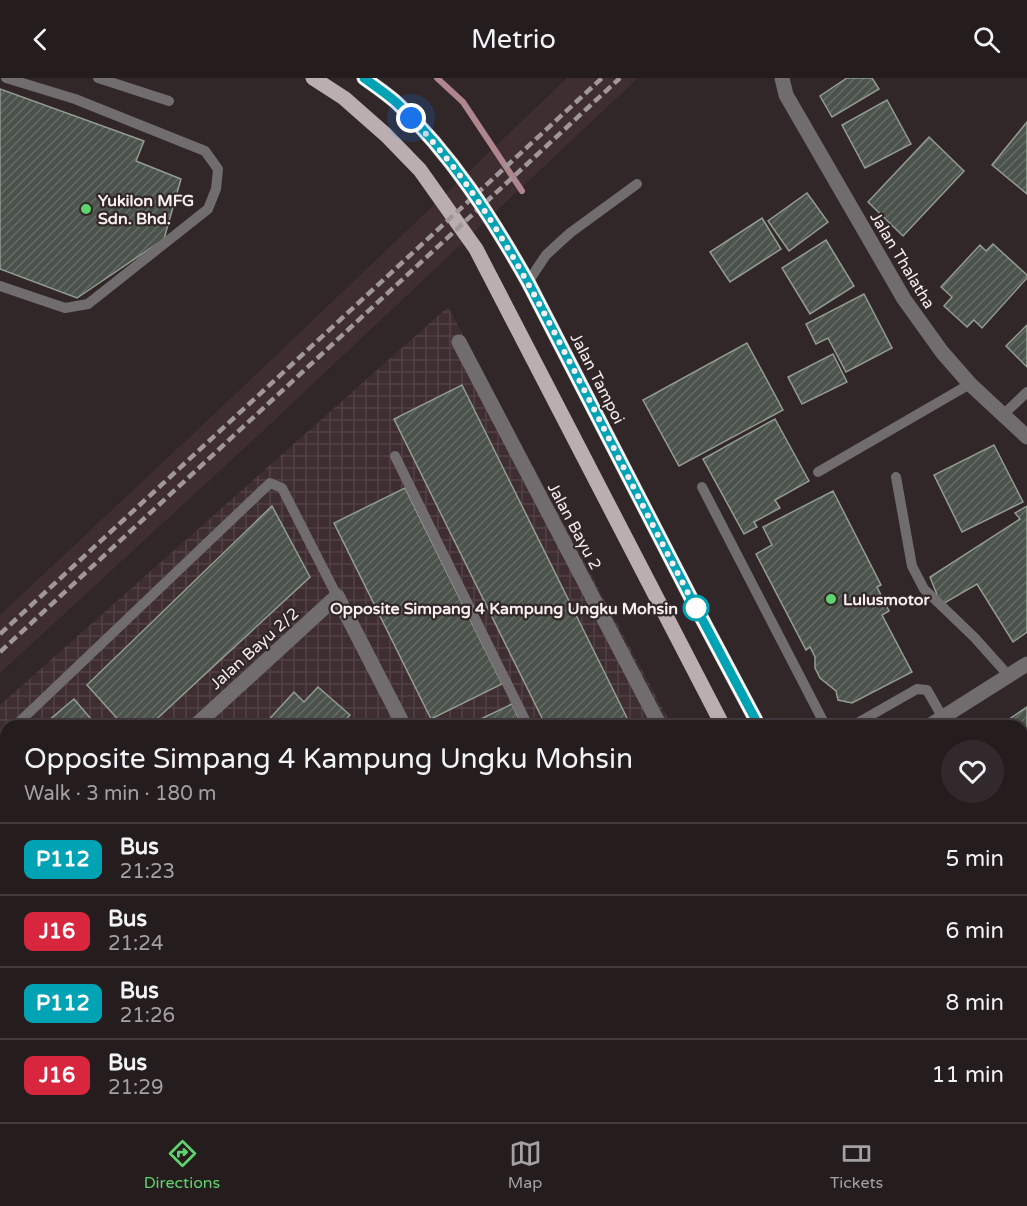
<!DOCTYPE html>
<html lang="en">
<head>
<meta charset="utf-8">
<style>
  body { margin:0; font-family:"Varela Round",sans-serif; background:#31292b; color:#f1f3f6; height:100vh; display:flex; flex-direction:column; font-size:22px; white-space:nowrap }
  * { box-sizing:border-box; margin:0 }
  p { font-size:20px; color:#a3a1a4 }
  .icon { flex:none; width:33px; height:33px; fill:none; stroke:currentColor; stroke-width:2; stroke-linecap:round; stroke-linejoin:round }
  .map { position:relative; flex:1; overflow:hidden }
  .details { position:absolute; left:0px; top:642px; width:1028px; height:402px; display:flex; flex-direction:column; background:#251c1e; border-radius:18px 18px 0 0; box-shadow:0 3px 9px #0003,0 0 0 2px #423a3c }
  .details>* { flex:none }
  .badge { padding:0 12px; border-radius:9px; font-size:21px; line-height:39px }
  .you { position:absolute; width:30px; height:30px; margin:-15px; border:4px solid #fff; border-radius:50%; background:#1a73e8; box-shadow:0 0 0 9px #1a73e833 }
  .map>.badge { position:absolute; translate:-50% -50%; box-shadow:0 0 0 3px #fff }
  .round { display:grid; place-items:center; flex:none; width:63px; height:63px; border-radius:32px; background:#31292b }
  .headline { display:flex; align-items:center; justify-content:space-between; height:102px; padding:0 24px }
  h1 { font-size:28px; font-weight:600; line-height:45px }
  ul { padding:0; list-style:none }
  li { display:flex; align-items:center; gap:18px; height:72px; padding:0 24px; border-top:2px solid #423a3c }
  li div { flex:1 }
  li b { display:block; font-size:22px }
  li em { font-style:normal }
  li .badge { min-width:66px; font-weight:700; text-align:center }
  header { display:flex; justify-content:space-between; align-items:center; height:78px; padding:0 24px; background:#251c1e; font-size:27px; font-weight:600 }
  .menu { display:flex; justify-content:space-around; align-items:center; height:84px; border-top:2px solid #423a3c; background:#251c1e; font-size:16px; color:#a3a1a4 }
  .menu a { display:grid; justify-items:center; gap:3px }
  .menu .active { color:#5ed56c }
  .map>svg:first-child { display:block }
</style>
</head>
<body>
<header><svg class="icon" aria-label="back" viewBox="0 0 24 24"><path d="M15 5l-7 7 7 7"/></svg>Metrio<svg class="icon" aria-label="search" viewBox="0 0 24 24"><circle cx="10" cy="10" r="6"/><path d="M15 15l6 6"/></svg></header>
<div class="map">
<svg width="1027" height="1044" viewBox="0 0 1027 1044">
  <defs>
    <pattern id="industrial-grid" width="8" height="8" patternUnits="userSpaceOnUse" patternTransform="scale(1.5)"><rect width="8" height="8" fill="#3f2e31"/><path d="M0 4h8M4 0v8" fill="none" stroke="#524245"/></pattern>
    <pattern id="building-hatch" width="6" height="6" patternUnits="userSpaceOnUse" patternTransform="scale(1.5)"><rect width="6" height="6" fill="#4b534b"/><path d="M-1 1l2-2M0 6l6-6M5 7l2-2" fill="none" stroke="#666c65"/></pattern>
  </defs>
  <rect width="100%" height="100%" fill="#312628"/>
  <g fill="#3f2e31">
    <polygon points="567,0 638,0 251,364 0,595 0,537 228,323"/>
    <polygon points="582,1038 922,1038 924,1044 578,1044"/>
  </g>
  <polygon fill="url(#industrial-grid)" points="448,229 672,648 6,648 6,1038 553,1038 549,1044 0,1044 0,627"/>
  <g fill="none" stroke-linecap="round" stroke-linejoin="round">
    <polyline stroke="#b0868e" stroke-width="6" points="437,0 463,24 522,113"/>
  </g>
  <g fill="url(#building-hatch)" stroke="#939c93" stroke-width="1.5">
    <polygon points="847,0 872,0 879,11 832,39 820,18"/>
    <polygon points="0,11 144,63 136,83 181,101 164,161 77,220 0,191"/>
    <polygon points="887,22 911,66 865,90 842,47"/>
    <polygon points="1027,44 1027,116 992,87"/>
    <polygon points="929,59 964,93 903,158 868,124"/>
    <polygon points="807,115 828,144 789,173 768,143"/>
    <polygon points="762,140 781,171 730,204 710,174"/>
    <polygon points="826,162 854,208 810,236 782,190"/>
    <polygon points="993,166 1027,197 1027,200 982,250 974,242 967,249 944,228 952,219 941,209 980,167 986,173"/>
    <polygon points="864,216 892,270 846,294 828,260 816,266 806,246"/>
    <polygon points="1027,247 1027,289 1006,268"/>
    <polygon points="747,265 783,332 679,388 643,322"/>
    <polygon points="833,276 847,304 802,326 788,299"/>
    <polygon points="462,307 631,648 546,648 394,341"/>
    <polygon points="775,341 809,403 775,422 780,430 754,444 757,449 744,456 703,381"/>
    <polygon points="994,367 1023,424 962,454 934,397"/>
    <polygon points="405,410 502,606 431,641 334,445"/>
    <polygon points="833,413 881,507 877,509 889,533 882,537 912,594 852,625 838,622 836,613 820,600 815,590 815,579 810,569 806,572 756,476 772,467 763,449"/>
    <polygon points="272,428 310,499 149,648 124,648 87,607"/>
    <polygon points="1027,428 1027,554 1013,564 977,506 941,527 930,499 1020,441 1015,435"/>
    <polygon points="318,609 350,637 340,648 263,648 294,614 304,624"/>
    <polygon points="74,621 97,648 42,648"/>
    <polygon points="512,626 522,648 466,648"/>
    <polygon points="1027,629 1027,731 1022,734 1022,648 999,648"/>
    <polygon points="6,679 6,776 0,781 0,684"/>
    <polygon points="1026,773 1027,815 1022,818 1022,775"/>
    <polygon points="6,840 6,901 0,896 0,845"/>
    <polygon points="0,922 6,927 6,1038 127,1038 134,1044 2,1044 0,1043"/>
    <polygon points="157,1038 188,1038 183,1044 163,1044"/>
    <polygon points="215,1038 292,1038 299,1044 209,1044"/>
    <polygon points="371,1038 477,1038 472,1044 378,1044"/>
    <polygon points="691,1038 832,1038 830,1044 689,1044"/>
    <polygon points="832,1038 850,1038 847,1044 830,1044"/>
  </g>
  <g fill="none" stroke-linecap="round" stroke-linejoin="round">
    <g stroke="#716c6d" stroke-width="10">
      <polyline points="98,0 169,23"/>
      <polyline points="528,204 546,177 570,155 637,106"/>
      <polyline points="0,208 65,230 88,226 208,131 216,111 218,91 205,73 75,21 6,0"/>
      <polyline points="1003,337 1027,314"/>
      <polyline points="395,378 528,648"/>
      <polyline points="818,394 970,306"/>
      <polyline points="896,399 912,488 924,511 975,560 1008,597"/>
      <polyline points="702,409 823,643 831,648"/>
      <polyline points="15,648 270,405 282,410 337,518"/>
      <polyline points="852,648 917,611 927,612 943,640"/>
      <polyline points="0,661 6,656"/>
      <polyline points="148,1038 154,1044"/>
      <polyline points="888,1038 890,1044"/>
      <polyline points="932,1038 934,1044"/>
      <polyline points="648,1044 648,1038"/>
    </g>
    <g stroke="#716c6d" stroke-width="15">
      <polyline points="782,0 786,17 904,221 942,274 970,306 1027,359"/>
      <polyline points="459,264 660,648"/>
      <polyline points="195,648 337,518 404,648"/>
      <polyline points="0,825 6,820"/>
      <polyline points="328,1038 335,1044"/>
    </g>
    <g stroke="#716c6d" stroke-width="15">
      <polyline points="929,648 1027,586"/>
      <polyline points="519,1044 522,1038"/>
    </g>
    <g stroke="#baaeb0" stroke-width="15">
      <polyline points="313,0 344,20 386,57 420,92 476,171 723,648"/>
      <path d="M 364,0 C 375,8 387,16 397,25 C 451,76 492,140 528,204 L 692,522 L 759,648"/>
      <polyline points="1022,1032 1027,1039"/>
      <polyline points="974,1038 979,1044"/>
    </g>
    <g stroke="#a09798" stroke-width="4.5" stroke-dasharray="9 4.5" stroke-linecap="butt">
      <polyline points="0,556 602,0"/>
      <polyline points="0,574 620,0"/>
    </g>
  </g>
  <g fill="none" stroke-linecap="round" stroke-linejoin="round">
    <g stroke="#fff" stroke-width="14">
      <path id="line" d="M 364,0 C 375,8 387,16 397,25 C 451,76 492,140 528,204 L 692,522 L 759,648"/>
    </g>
    <use href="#line" stroke="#00a3b4" stroke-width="9"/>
    <path stroke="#f6eeef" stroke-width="6" stroke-dasharray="0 10.8" d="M 411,40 C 477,108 519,187 563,271 C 608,357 650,444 696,530"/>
  </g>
  <g fill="#5ed56c" stroke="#312628" stroke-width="2">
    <circle cx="86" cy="131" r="6"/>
    <circle cx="831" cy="521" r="6"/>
  </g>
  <circle fill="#fff" stroke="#00a3b4" stroke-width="3" cx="696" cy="530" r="12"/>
  <g text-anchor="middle" stroke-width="4.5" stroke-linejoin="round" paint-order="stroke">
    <g font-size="16" font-weight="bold" fill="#f6eeef" stroke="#312628" text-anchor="start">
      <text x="98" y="128">Yukilon MFG<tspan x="98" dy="18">Sdn. Bhd.</tspan></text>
      <text x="843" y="527">Lulusmotor</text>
    </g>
    <g font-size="16" fill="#f6eeef" stroke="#312628">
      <text transform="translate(903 182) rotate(59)" y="6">Jalan Thalatha</text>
      <text transform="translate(598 300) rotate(63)" y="6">Jalan Tampoi</text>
      <text transform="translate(575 448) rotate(62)" y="6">Jalan Bayu 2</text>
      <text transform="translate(254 570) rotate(-42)" y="6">Jalan Bayu 2/2</text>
    </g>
    <g font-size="16" font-weight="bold" fill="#f6eeef" stroke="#312628" text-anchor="end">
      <text x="678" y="536">Opposite Simpang 4 Kampung Ungku Mohsin</text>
    </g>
  </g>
</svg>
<div class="you" style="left:411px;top:40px"></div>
<section class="details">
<div class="headline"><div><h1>Opposite Simpang 4 Kampung Ungku Mohsin</h1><p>Walk · 3 min · 180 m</p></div><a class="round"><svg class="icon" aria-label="heart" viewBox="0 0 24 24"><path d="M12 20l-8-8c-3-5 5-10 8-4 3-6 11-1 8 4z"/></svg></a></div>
<ul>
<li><span class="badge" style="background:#00a3b4;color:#fff">P112</span><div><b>Bus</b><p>21:23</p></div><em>5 min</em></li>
<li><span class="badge" style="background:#d7263d;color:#fff">J16</span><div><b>Bus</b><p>21:24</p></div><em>6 min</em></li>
<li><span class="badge" style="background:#00a3b4;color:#fff">P112</span><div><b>Bus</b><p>21:26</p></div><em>8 min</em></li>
<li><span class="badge" style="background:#d7263d;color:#fff">J16</span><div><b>Bus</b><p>21:29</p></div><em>11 min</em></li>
</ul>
</section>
</div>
<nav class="menu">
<a class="active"><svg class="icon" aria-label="directions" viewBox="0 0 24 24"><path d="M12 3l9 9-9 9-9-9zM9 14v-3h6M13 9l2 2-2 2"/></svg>Directions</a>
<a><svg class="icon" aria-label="map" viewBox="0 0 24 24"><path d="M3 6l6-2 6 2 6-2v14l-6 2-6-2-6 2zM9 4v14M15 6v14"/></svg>Map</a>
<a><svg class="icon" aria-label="tickets" viewBox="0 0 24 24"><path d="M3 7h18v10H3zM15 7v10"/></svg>Tickets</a>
</nav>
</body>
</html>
